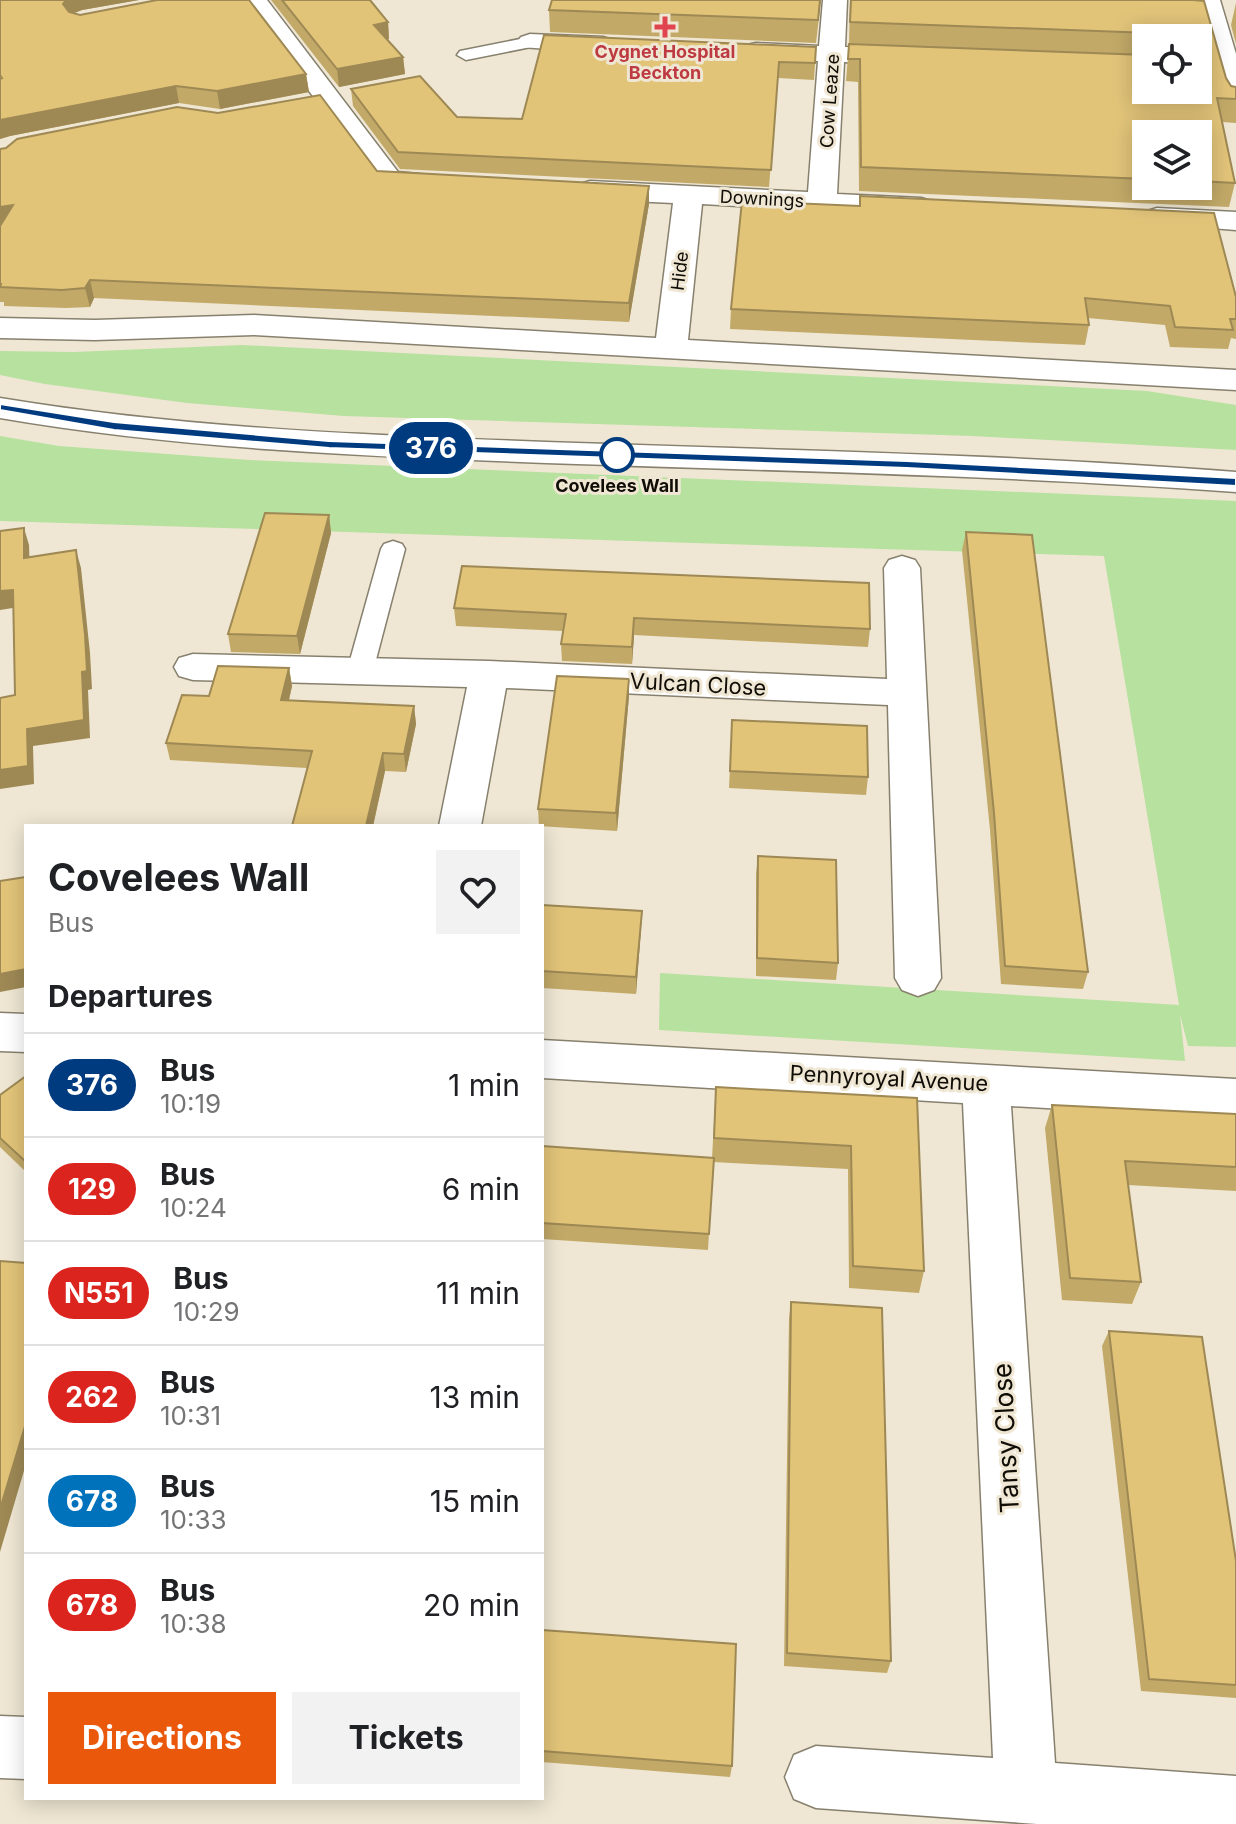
<!DOCTYPE html>
<html lang="en">
<head>
<meta charset="utf-8">
<style>
  body { margin:0; font-family:Inter,sans-serif; background:#f2f2f2; color:#202124; height:100vh; display:flex; flex-direction:column; font-size:30px; white-space:nowrap }
  * { box-sizing:border-box; margin:0 }
  p { font-size:26px; color:#757577 }
  .icon { flex:none; width:44px; height:44px; fill:none; stroke:currentColor; stroke-width:2; stroke-linecap:round; stroke-linejoin:round }
  .map { position:relative; flex:1; overflow:hidden }
  .drawer { position:absolute; left:24px; top:824px; width:520px; height:976px; display:flex; flex-direction:column; background:#fff; border-radius:0px; box-shadow:0 4px 20px #0003 }
  .drawer>* { flex:none }
  .badge { padding:0 16px; border-radius:26px; font-size:28px; line-height:52px }
  .tools { position:absolute; left:1132px; top:24px; display:grid; gap:16px }
  .tools a { display:grid; place-items:center; width:80px; height:80px; border-radius:0px; background:#fff; box-shadow:0 4px 20px #0003; font-size:40px }
  .map>.badge { position:absolute; translate:-50% -50%; box-shadow:0 0 0 4px #fff }
  h2 { padding:0 24px; font-size:30px; line-height:72px }
  .round { display:grid; place-items:center; flex:none; width:84px; height:84px; border-radius:0px; background:#f2f2f2 }
  .headline { display:flex; align-items:center; justify-content:space-between; height:136px; padding:0 24px }
  h1 { font-size:38px; font-weight:700; line-height:60px }
  .action { display:flex; gap:16px; margin-top:auto; padding:16px 24px }
  .action a { flex:1; height:92px; border-radius:0px; background:#ea580c; color:#fff; font-size:32px; font-weight:700; line-height:92px; text-align:center }
  .action a+a { background:#f2f2f2; color:#202124 }
  ul { padding:0; list-style:none }
  li { display:flex; align-items:center; gap:24px; height:104px; padding:0 24px; border-top:2px solid #e0e0e0 }
  li div { flex:1 }
  li b { display:block; font-size:30px }
  li em { font-style:normal }
  li .badge { min-width:88px; font-weight:700; text-align:center }
  .map>svg:first-child { display:block }
</style>
</head>
<body>
<div class="map">
<svg width="1236" height="1824" viewBox="0 0 1236 1824">
  <rect width="100%" height="100%" fill="#efe7d3"/>
  <g fill="#b6e19f">
    <polygon points="242,345 1147,391 1236,405 1236,450 973,436 344,416 187,403 45,384 0,375 0,351 74,352"/>
    <polygon points="0,436 59,446 249,460 1236,501 1236,1047 1188,1046 1180,1014 1185,1061 659,1030 660,973 1179,1005 1104,556 0,521"/>
  </g>
  <g fill="none" stroke-linecap="round" stroke-linejoin="round">
    <g stroke="#87806e" stroke-width="3">
      <g id="service">
        <polygon points="530,37 536,38 539,42 536,46 466,60 457,55 460,51"/>
        <polygon points="393,541 402,544 405,549 373,671 369,677 360,680 351,677 347,671 381,549 384,544"/>
      </g>
    </g>
    <g stroke="#87806e" stroke-width="3">
      <g id="minor">
        <polygon points="242,0 267,0 398,172 447,177 451,183 447,189 437,192 379,186"/>
        <polygon points="823,0 847,0 845,47 907,49 916,51 920,57 916,63 907,65 844,62 837,194 921,198 931,201 936,207 931,213 921,216 702,204 688,340 1236,370 1236,390 254,335 95,340 0,338 0,318 95,320 254,315 656,338 673,203 590,199 580,196 576,190 580,184 590,181 808,192 818,61 756,59 747,57 743,51 747,45 756,43 819,46"/>
        <polygon points="1196,0 1220,0 1236,54 1236,108 1226,106 1223,100"/>
        <polygon points="530,34 603,37 612,40 616,45 612,50 603,53 521,47 517,42 521,37"/>
        <polygon points="1157,208 1236,212 1236,230 1147,223 1142,217 1147,211"/>
        <polygon points="902,556 915,560 920,568 941,978 934,990 918,996 902,990 895,978 888,705 506,688 481,826 439,826 467,687 193,680 179,676 174,667 179,658 193,654 489,661 887,679 884,568 889,560"/>
        <polygon points="0,1013 26,1014 26,1052 0,1051"/>
        <polygon points="542,1040 1236,1079 1236,1119 1011,1106 1055,1763 1236,1776 1236,1824 1037,1824 816,1808 794,1799 785,1777 794,1755 816,1746 993,1758 963,1103 542,1078"/>
        <polygon points="0,1716 26,1717 26,1779 0,1778"/>
      </g>
    </g>
    <g stroke="#87806e" stroke-width="3">
      <path id="primary" d="M 0,398 C 181,428 363,435 546,442 C 776,450 1006,454 1236,472 L 1236,492 C 1006,475 776,471 546,463 C 363,456 181,449 0,418 Z"/>
    </g>
    <use href="#service" fill="#fff" fill-rule="evenodd"/>
    <use href="#minor" fill="#fff" fill-rule="evenodd"/>
    <use href="#primary" fill="#fff" fill-rule="evenodd"/>
  </g>
  <g fill="#c2a968" fill-rule="evenodd">
    <polygon points="0,0 139,0 82,10 74,13 306,74 309,92 220,109 179,103 10,136 0,139"/>
    <polygon points="271,0 370,0 388,22 389,39 387,39 403,57 405,74 339,87"/>
    <polygon points="821,0 816,43 550,32 549,10"/>
    <path d="M 850,0 L 1193,0 L 1226,78 L 1231,86 L 1236,87 L 1236,123 L 1222,122 L 1235,183 L 1229,207 L 859,191 L 858,82 L 846,81 L 849,44 ZM 1146,38 L 1198,38 L 1146,90 ZM 1146,134 L 1198,134 L 1198,186 L 1146,186 Z"/>
    <polygon points="1236,3 1236,44 1231,25"/>
    <polygon points="816,47 814,80 778,78 769,187 400,169 353,106 351,89 457,117 522,119"/>
    <polygon points="0,149 377,171 649,204 629,322 94,298 90,307 66,308 4,306 4,302 0,302"/>
    <polygon points="860,196 1236,297 1236,339 1231,338 1228,349 1170,347 1165,325 1088,318 1089,325 1085,345 730,329 731,309 859,206"/>
    <polygon points="329,515 331,533 300,654 231,652 228,634"/>
    <polygon points="966,532 1088,972 1083,989 1001,984 990,830 962,550"/>
    <polygon points="454,608 870,629 868,647 634,635 632,664 562,661 561,644 563,631 456,626"/>
    <polygon points="289,668 292,686 289,700 414,706 416,724 406,772 385,771 373,826 292,826 307,768 170,760 166,743 209,696"/>
    <polygon points="629,679 629,696 617,831 539,826 538,809"/>
    <polygon points="732,720 868,777 866,795 729,788"/>
    <polygon points="758,856 838,963 836,980 756,976 756,874"/>
    <polygon points="542,905 641,928 636,994 542,988"/>
    <polygon points="26,1076 26,1172 0,1147 0,1095"/>
    <polygon points="716,1087 917,1098 924,1271 919,1293 849,1288 848,1169 713,1162 708,1250 542,1239 542,1146 712,1158"/>
    <polygon points="1052,1105 1236,1114 1236,1191 1128,1185 1141,1282 1132,1304 1062,1300 1045,1128"/>
    <polygon points="791,1302 891,1661 887,1673 784,1666 789,1318"/>
    <polygon points="1109,1331 1236,1561 1236,1698 1141,1691 1102,1346"/>
    <polygon points="542,1630 732,1766 730,1777 542,1762"/>
  </g>
  <g fill="#9e8955">
    <polygon points="66,0 139,0 82,10 72,14 63,4"/>
    <polygon points="388,22 389,39 376,42 374,25"/>
    <polygon points="403,57 405,74 339,87 337,69"/>
    <polygon points="306,74 309,92 220,109 217,91"/>
    <polygon points="176,86 179,103 10,136 0,139 0,120 6,118"/>
    <polygon points="649,186 649,204 629,322 629,303"/>
    <polygon points="13,205 0,227 0,207"/>
    <polygon points="90,280 94,298 90,307 85,288"/>
    <polygon points="329,515 331,533 300,654 297,636"/>
    <polygon points="24,528 29,545 30,575 24,558"/>
    <polygon points="76,550 81,568 90,653 92,689 88,690 90,738 33,746 34,784 0,789 0,770 27,729"/>
    <polygon points="13,590 19,607 0,610 0,591"/>
    <polygon points="634,618 634,635 632,664 632,647"/>
    <polygon points="289,668 292,686 285,717 281,700"/>
    <polygon points="629,679 629,696 617,831 616,813"/>
    <polygon points="414,706 416,724 406,772 404,754"/>
    <polygon points="383,753 385,771 373,826 366,826"/>
    <polygon points="642,911 641,928 636,994 636,977"/>
    <polygon points="26,969 26,987 0,992 0,974"/>
    <polygon points="26,1423 26,1464 0,1552 0,1509"/>
  </g>
  <g fill="#e2c479" stroke="#9e8955" stroke-width="2">
    <polygon points="0,0 66,0 63,4 69,12 80,15 157,0 249,0 306,74 217,91 176,86 0,120 0,79 2,78 0,75"/>
    <polygon points="282,0 370,0 388,22 374,25 403,57 337,69"/>
    <polygon points="552,0 820,0 818,20 549,10"/>
    <polygon points="851,0 1193,0 1204,1 1226,78 1231,86 1236,87 1236,99 1217,98 1235,183 1198,181 1198,134 1146,134 1146,179 861,167 860,59 848,59 849,44 1146,55 1146,90 1198,90 1198,38 1154,38 1151,33 850,22"/>
    <polygon points="544,35 816,47 815,63 779,62 771,170 398,152 351,89 420,76 457,117 522,119"/>
    <polygon points="320,95 377,171 649,186 629,303 90,280 85,288 62,290 0,287 1,284 0,284 0,226 13,205 0,207 0,149 6,148 17,139 177,107 218,113"/>
    <polygon points="860,196 1214,213 1236,297 1236,319 1230,319 1233,330 1175,327 1170,306 1085,298 1089,325 731,309 742,201 860,206"/>
    <polygon points="265,513 329,515 297,636 228,634"/>
    <polygon points="24,528 24,558 76,550 85,635 87,671 82,672 84,720 27,729 28,766 0,770 0,698 15,695 13,590 0,591 0,531"/>
    <polygon points="966,532 1032,535 1088,972 1005,966 994,813"/>
    <polygon points="462,566 869,583 870,629 634,618 632,647 561,644 566,614 454,608"/>
    <polygon points="218,666 289,668 281,700 414,706 404,754 383,753 366,826 292,826 312,751 166,743 182,695 209,696"/>
    <polygon points="557,676 629,679 616,813 538,809"/>
    <polygon points="732,720 867,726 868,777 730,771"/>
    <polygon points="758,856 836,860 838,963 757,958"/>
    <polygon points="26,877 26,969 0,974 0,881"/>
    <polygon points="542,905 642,911 636,977 542,971"/>
    <polygon points="26,1076 26,1162 0,1138 0,1095"/>
    <polygon points="716,1087 917,1098 924,1271 853,1266 851,1146 714,1138"/>
    <polygon points="1052,1105 1236,1114 1236,1167 1125,1161 1141,1282 1070,1278"/>
    <polygon points="542,1146 714,1158 709,1234 542,1223"/>
    <polygon points="0,1261 26,1263 26,1423 0,1509"/>
    <polygon points="791,1302 882,1308 891,1661 787,1653"/>
    <polygon points="1109,1331 1202,1337 1236,1561 1236,1685 1149,1679"/>
    <polygon points="542,1630 736,1644 732,1766 542,1751"/>
  </g>
  <polygon fill="#003b80" stroke="#fff" stroke-width="2" points="0,404 114,422 329,441 907,461 1236,478 1236,486 907,468 329,448 114,430 0,410"/>
  <path fill="#e0444e" stroke="#efe7d3" stroke-width="3" d="M661 15h8v8h8v8h-8v8h-8v-8h-8v-8h8z"/>
  <circle fill="#fff" stroke="#003b80" stroke-width="4" cx="617" cy="455" r="16"/>
  <g text-anchor="middle" stroke-width="6" stroke-linejoin="round" paint-order="stroke">
    <g font-size="18" font-weight="bold" fill="#be3a42" stroke="#efe7d3">
      <text x="665" y="58">Cygnet Hospital<tspan x="665" dy="21">Beckton</tspan></text>
    </g>
    <g font-size="18" fill="#100d07" stroke="#efe7d3">
      <text transform="translate(830 101) rotate(-86)" y="6">Cow Leaze</text>
      <text transform="translate(762 199) rotate(3)" y="6">Downings</text>
      <text transform="translate(680 271) rotate(-83)" y="6">Hide</text>
    </g>
    <g font-size="18" font-weight="bold" fill="#100d07" stroke="#efe7d3">
      <text x="617" y="492">Covelees Wall</text>
    </g>
    <g font-size="22" fill="#100d07" stroke="#efe7d3">
      <text transform="translate(698 684) rotate(3)" y="8">Vulcan Close</text>
      <text transform="translate(889 1078) rotate(3)" y="8">Pennyroyal Avenue</text>
    </g>
    <g font-size="26" fill="#100d07" stroke="#efe7d3">
      <text transform="translate(1006 1438) rotate(-93)" y="9">Tansy Close</text>
    </g>
  </g>
</svg>
<div class="tools">
<a><svg class="icon" aria-label="locate" viewBox="0 0 24 24"><circle cx="12" cy="12" r="6"/><path d="M12 2v4M12 18v4M2 12h4M18 12h4"/></svg></a>
<a><svg class="icon" aria-label="layers" viewBox="0 0 24 24"><path d="M12 4l9 5-9 5-9-5zM3 14l9 5 9-5"/></svg></a>
</div>
<b class="badge" style="left:431px;top:448px;background:#003b80;color:#fff">376</b>
<section class="drawer">
<div class="headline"><div><h1>Covelees Wall</h1><p>Bus</p></div><a class="round"><svg class="icon" aria-label="heart" viewBox="0 0 24 24"><path d="M12 20l-8-8c-3-5 5-10 8-4 3-6 11-1 8 4z"/></svg></a></div>
<h2>Departures</h2>
<ul>
<li><span class="badge" style="background:#003b80;color:#fff">376</span><div><b>Bus</b><p>10:19</p></div><em>1 min</em></li>
<li><span class="badge" style="background:#dc241f;color:#fff">129</span><div><b>Bus</b><p>10:24</p></div><em>6 min</em></li>
<li><span class="badge" style="background:#dc241f;color:#fff">N551</span><div><b>Bus</b><p>10:29</p></div><em>11 min</em></li>
<li><span class="badge" style="background:#dc241f;color:#fff">262</span><div><b>Bus</b><p>10:31</p></div><em>13 min</em></li>
<li><span class="badge" style="background:#0072bc;color:#fff">678</span><div><b>Bus</b><p>10:33</p></div><em>15 min</em></li>
<li><span class="badge" style="background:#dc241f;color:#fff">678</span><div><b>Bus</b><p>10:38</p></div><em>20 min</em></li>
</ul>
<div class="action"><a>Directions</a><a>Tickets</a></div>
</section>
</div>
</body>
</html>
